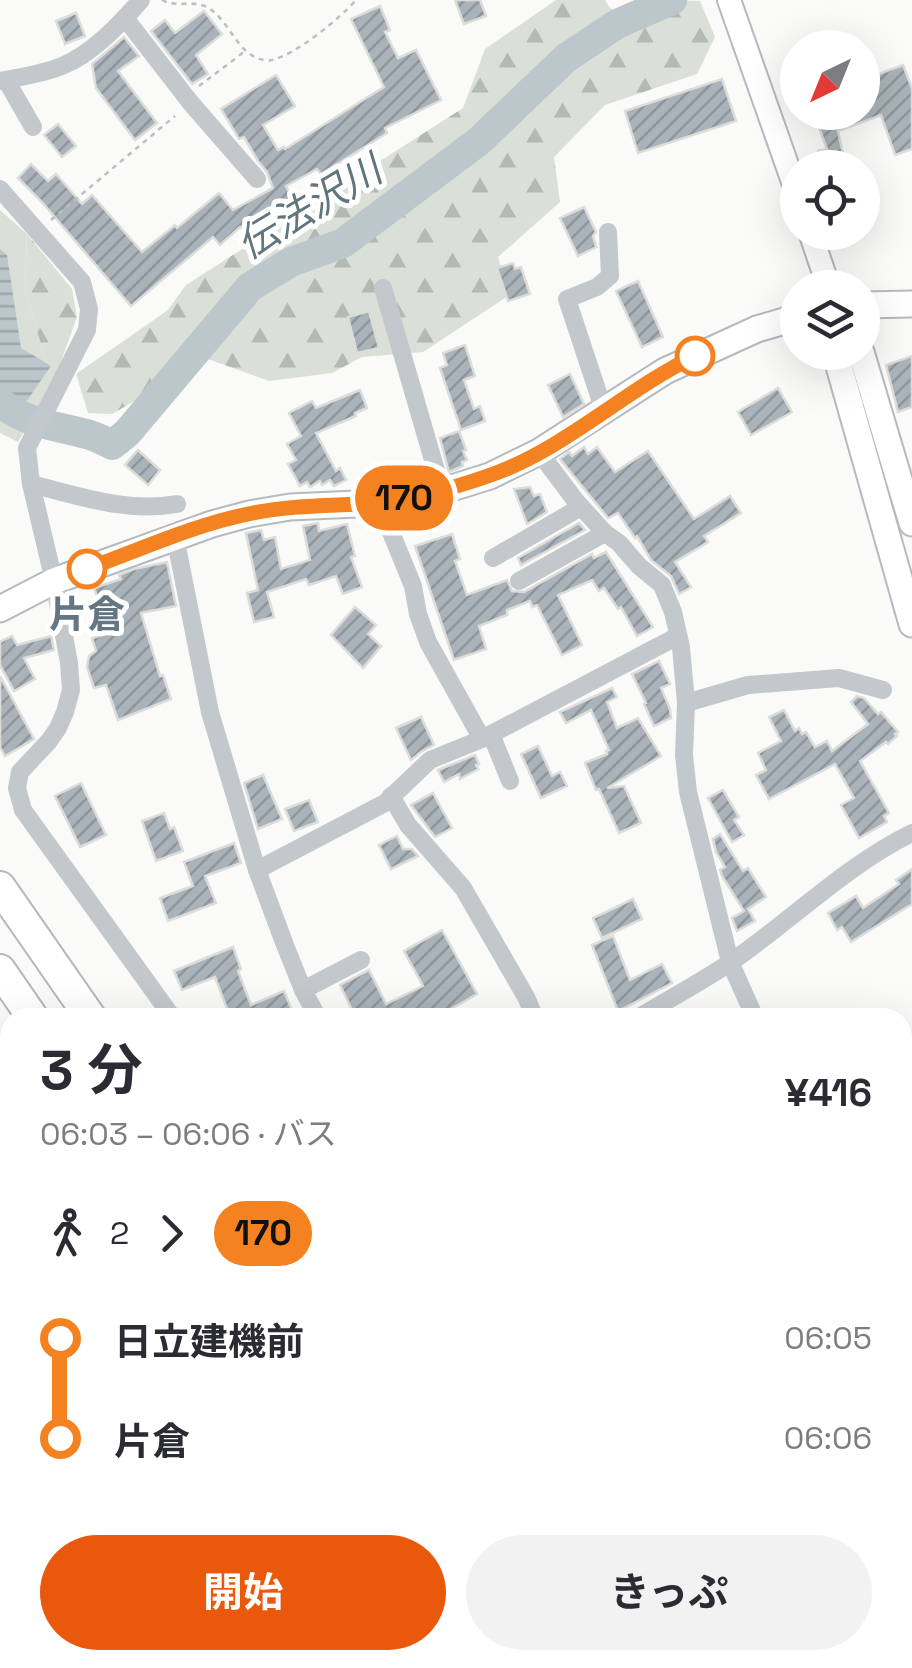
<!DOCTYPE html>
<html lang="ja">
<head>
<meta charset="utf-8">
<style>
  body { margin:0; font-family:"Space Grotesk","Noto Sans JP",sans-serif; background:#f2f2f3; color:#2b2b33; height:100vh; display:flex; flex-direction:column; font-size:38px; white-space:nowrap }
  * { box-sizing:border-box; margin:0 }
  p { font-size:32px; color:#7c7c81 }
  .icon { flex:none; width:55px; height:55px; fill:none; stroke:currentColor; stroke-width:2; stroke-linecap:round; stroke-linejoin:round }
  .map { position:relative; flex:1; overflow:hidden }
  .sheet { position:absolute; left:0px; top:1008px; width:912px; height:662px; display:flex; flex-direction:column; background:#fff; border-radius:30px 30px 0 0; box-shadow:0 10px 40px #0002 }
  .sheet>* { flex:none }
  .badge { padding:0 20px; border-radius:32px; font-size:35px; line-height:65px }
  .needle { width:65px; rotate:223deg }
  .tools { position:absolute; left:780px; top:30px; display:grid; gap:20px }
  .tools a { display:grid; place-items:center; width:100px; height:100px; border-radius:50%; background:#fff; box-shadow:0 10px 40px #0002; font-size:50px }
  .map>.badge { position:absolute; translate:-50% -50%; box-shadow:0 0 0 5px #fff }
  .legs { display:flex; align-items:center; gap:15px; height:110px; padding:0 40px; font-size:32px }
  .legs p { margin-inline-start:auto }
  .headline { display:flex; align-items:center; justify-content:space-between; height:170px; padding:0 40px }
  h1 { font-size:55px; font-weight:700; line-height:75px }
  .action { display:flex; gap:20px; margin-top:auto; padding:20px 40px }
  .action a { flex:1; height:115px; border-radius:60px; background:#ea580c; color:#fff; font-size:40px; font-weight:700; line-height:115px; text-align:center }
  .action a+a { background:#f2f2f3; color:#2b2b33 }
  ul { padding:0 40px; list-style:none }
  li { display:flex; align-items:center; gap:35px; height:100px; font-size:38px }
  li i { display:grid; place-items:center; width:15px; height:100%; margin:0 12px; background:currentColor }
  li i::after { content:''; width:25px; height:25px; margin:-12px; border:8px solid; border-radius:50%; background:#fff }
  li p { margin-inline-start:auto }
  li:first-child i { background:linear-gradient(#0000 50%,currentColor 0) }
  li:last-child i { background:linear-gradient(currentColor 50%,#0000 0) }
  .map>svg:first-child { display:block }
</style>
</head>
<body>
<div class="map">
<svg width="912" height="1668" viewBox="0 0 912 1668">
  <defs>
    <pattern id="forest-firs" width="22" height="20" patternUnits="userSpaceOnUse" patternTransform="scale(2.5)"><rect width="22" height="20" fill="#dadfd7"/><path d="M5 1l3.5 6h-7zM16 11l3.5 6h-7z" fill="#b4b9b4"/></pattern>
    <pattern id="water-rules" width="6" height="5" patternUnits="userSpaceOnUse" patternTransform="scale(2.5)"><rect width="6" height="5" fill="#bbc7cb"/><path d="M0 2.5h6" fill="none" stroke="#9ca6aa"/></pattern>
    <pattern id="building-hatch" width="6" height="6" patternUnits="userSpaceOnUse" patternTransform="scale(2.5)"><rect width="6" height="6" fill="#aab3b9"/><path d="M-1 1l2-2M0 6l6-6M5 7l2-2" fill="none" stroke="#8e969c"/></pattern>
  </defs>
  <rect width="100%" height="100%" fill="#fafaf8"/>
  <polygon fill="#dadfd7" points="0,210 27,234 25,292 53,383 18,442 0,433"/>
  <g fill="url(#forest-firs)">
    <polygon points="556,0 605,0 610,8 636,23 664,0 700,1 715,37 697,74 605,105 554,157 560,202 498,257 508,296 423,352 362,357 332,373 269,381 194,354 173,379 112,414 88,413 76,374 168,310 186,285 463,108 485,49"/>
    <polygon points="27,234 72,289 77,317 53,383 25,292"/>
  </g>
  <polygon fill="url(#water-rules)" points="0,249 7,255 21,348 51,366 10,425 0,416"/>
  <g fill="none" stroke-linecap="round" stroke-linejoin="round">
    <path stroke="#bbc7cb" stroke-width="30" d="M 0,402 C 25,423 52,425 82,433 C 93,435 103,440 112,445 L 127,433 L 250,287 L 291,262 L 343,243 L 479,141 L 566,58 L 617,24 L 672,0"/>
  </g>
  <g fill="url(#building-hatch)" stroke="#dcdcda" stroke-width="2.5">
    <polygon points="455,0 480,0 486,16 464,24"/>
    <polygon points="380,6 390,30 385,32 398,58 416,50 441,100 385,128 387,133 321,174 317,169 286,186 295,203 256,224 258,226 248,235 240,227 220,245 213,237 131,306 41,201 18,178 31,164 48,181 56,174 82,204 92,195 142,252 175,225 177,228 219,193 233,210 273,188 267,172 258,161 244,137 239,139 221,109 276,75 295,106 263,125 278,150 284,147 285,149 384,87 351,19"/>
    <polygon points="204,11 222,34 196,55 208,74 192,84 151,31 165,20 175,33"/>
    <polygon points="76,13 85,36 65,44 56,21"/>
    <polygon points="124,37 139,56 118,71 157,123 135,140 96,88 92,64"/>
    <polygon points="903,65 912,88 912,149 895,155 881,115 838,131 846,168 822,168 818,151 827,149 813,112 862,112 862,80"/>
    <polygon points="722,79 736,121 638,153 625,111"/>
    <polygon points="58,124 76,146 62,157 44,135"/>
    <polygon points="584,207 596,232 593,236 596,247 578,256 560,218"/>
    <polygon points="513,263 515,269 521,267 530,294 508,301 497,268"/>
    <polygon points="638,281 663,337 642,347 616,291"/>
    <polygon points="369,311 379,348 357,353 348,317"/>
    <polygon points="465,345 475,376 464,380 474,409 480,406 485,421 461,430 440,368 447,365 443,353"/>
    <polygon points="912,356 912,407 898,412 886,365"/>
    <polygon points="570,374 584,404 563,417 548,385"/>
    <polygon points="778,388 792,412 751,435 738,412"/>
    <polygon points="360,390 367,408 355,413 356,416 316,433 336,471 340,468 346,480 334,486 330,480 322,485 320,481 310,487 307,482 300,486 288,464 296,460 287,444 301,436 289,413 312,401 316,408"/>
    <polygon points="459,431 466,450 463,451 467,460 462,462 463,466 449,472 440,438"/>
    <polygon points="584,447 588,454 597,447 615,472 648,451 694,519 730,496 741,513 704,536 708,542 675,562 691,587 679,594 671,576 651,560 637,536 635,538 618,513 608,518 560,459 569,452 572,456"/>
    <polygon points="138,450 160,470 148,485 125,465"/>
    <polygon points="530,487 534,496 540,494 547,512 527,524 514,489"/>
    <polygon points="318,523 319,531 347,524 355,556 351,557 362,587 343,594 336,576 309,585 306,579 267,592 274,617 254,622 247,593 258,590 246,533 261,530 264,540 275,537 281,569 310,560 303,526"/>
    <polygon points="579,523 585,530 521,565 518,558"/>
    <polygon points="452,534 460,559 455,561 467,595 507,580 512,591 524,592 592,554 594,558 606,552 653,627 637,636 621,607 618,609 604,588 599,591 592,580 558,595 582,645 562,655 537,605 532,607 530,601 507,610 507,615 479,626 486,649 454,660 415,546"/>
    <polygon points="167,562 176,606 141,613 160,676 163,675 171,699 118,720 106,685 94,688 87,667 89,656 96,651 92,638 110,633 94,588 121,579 119,575 134,569"/>
    <polygon points="355,607 376,625 368,634 381,646 363,668 331,635"/>
    <polygon points="12,636 17,645 51,636 54,650 24,658 35,679 14,691 0,665 0,642"/>
    <polygon points="659,661 670,684 661,688 670,709 671,718 654,726 644,704 646,703 632,674"/>
    <polygon points="0,676 34,739 5,756 0,747"/>
    <polygon points="612,688 617,697 607,702 617,728 638,718 661,756 607,788 624,786 641,823 619,833 599,789 596,790 585,763 607,754 606,751 609,750 591,710 566,723 560,712"/>
    <polygon points="857,696 864,698 878,714 881,712 898,732 895,734 897,736 888,744 886,742 860,761 889,813 884,816 887,822 859,838 841,805 854,798 835,764 769,799 756,775 766,770 758,753 781,741 769,717 784,710 795,731 799,728 802,734 806,732 815,747 827,741 832,751 868,724 851,702"/>
    <polygon points="421,717 434,745 422,751 411,760 396,728"/>
    <polygon points="538,746 552,776 560,772 567,786 541,798 521,754"/>
    <polygon points="475,755 479,764 476,765 478,769 460,779 459,774 444,782 438,770"/>
    <polygon points="263,775 282,819 258,829 244,783"/>
    <polygon points="81,783 106,835 80,847 55,796"/>
    <polygon points="723,790 739,817 734,820 744,835 732,842 708,798"/>
    <polygon points="433,793 452,828 435,837 411,805"/>
    <polygon points="309,800 318,822 294,831 285,809"/>
    <polygon points="164,813 170,829 174,827 183,851 156,861 142,821"/>
    <polygon points="720,834 743,871 748,868 766,897 748,909 755,921 737,931 732,918 744,911 722,876 720,870 725,867 716,852 713,839"/>
    <polygon points="397,836 403,849 412,849 418,856 391,869 379,845"/>
    <polygon points="234,843 241,863 205,876 216,903 168,921 160,898 193,886 184,862"/>
    <polygon points="912,869 912,904 851,942 842,927 837,930 828,913 856,896 863,908 899,884 896,880"/>
    <polygon points="633,899 642,919 602,938 593,918"/>
    <polygon points="442,930 477,994 442,1014 440,1010 426,1018 356,1018 340,985 369,970 386,1004 423,986 404,951"/>
    <polygon points="613,936 630,980 662,964 672,983 618,1011 592,945"/>
    <polygon points="233,947 241,969 238,971 251,1005 284,991 295,1018 221,1018 229,1014 215,977 182,990 174,971"/>
  </g>
  <g fill="none" stroke-linecap="round" stroke-linejoin="round">
    <g stroke="#b3babf" stroke-width="26">
      <g id="secondary">
        <polyline points="729,0 798,196"/>
        <polyline points="810,232 829,288"/>
        <polyline points="0,1113 10,1127"/>
        <polyline points="405,1660 411,1668"/>
      </g>
    </g>
    <g stroke="#b5babe" stroke-width="29">
      <g id="primary">
        <polyline points="862,305 912,304"/>
        <polyline points="835,352 912,624"/>
        <polyline points="861,352 912,523"/>
        <polyline points="0,609 54,581 212,524 249,514 290,507 379,503 442,491 490,476 539,452 665,371 757,329 798,317"/>
      </g>
    </g>
    <g stroke="#b4b9bd" stroke-width="34">
      <g id="highway">
        <polyline points="0,887 91,1018"/>
        <polyline points="0,970 33,1018"/>
        <polyline points="504,1660 510,1668"/>
      </g>
    </g>
    <g stroke="#bbbfc2" stroke-width="2.5" stroke-dasharray="5 5" stroke-linecap="butt">
      <path d="M 162,0 C 177,8 193,0 207,7 C 224,17 231,36 244,49 C 251,56 262,62 272,60 C 297,54 339,19 356,0"/>
      <polyline points="199,86 244,52"/>
      <polyline points="51,220 175,116"/>
    </g>
    <g stroke="#c3c8cc" stroke-width="9">
      <polyline points="0,1586 10,1610"/>
      <polyline points="32,1660 36,1668"/>
    </g>
    <g stroke="#c3c8cc" stroke-width="18">
      <polyline points="125,18 190,102 257,179"/>
      <polyline points="6,80 33,127"/>
      <path d="M 0,81 C 21,77 42,74 62,66 C 92,54 120,24 141,0"/>
      <polyline points="0,189 82,282 89,309 87,330 27,448 31,484 54,581 69,663 71,690 65,712 58,728 49,741 20,772 17,788 23,810 173,1018"/>
      <polyline points="383,288 442,491"/>
      <polyline points="604,411 567,299 597,287 610,276 608,232"/>
      <polyline points="539,452 575,500 605,533 619,543 639,566 662,585 673,612 681,647 686,703 684,755 688,792 730,962 755,1018"/>
      <path d="M 31,484 C 79,496 127,513 177,504"/>
      <polyline points="379,503 413,586 418,614 428,642 482,739"/>
      <polyline points="175,537 210,712 257,870 285,945 303,990 318,1018"/>
      <polyline points="493,558 581,507"/>
      <polyline points="519,581 605,533"/>
      <polyline points="686,703 748,685 839,678 883,690"/>
      <polyline points="491,734 510,781"/>
      <polyline points="391,796 408,825 463,888 526,997 535,1018"/>
      <polyline points="257,870 385,803 430,760 482,739 678,636"/>
      <polyline points="303,990 361,960"/>
      <path d="M 638,1018 C 669,999 701,982 731,962 C 792,920 845,866 912,833"/>
      <polyline points="902,1252 912,1270"/>
      <polyline points="0,1440 10,1435"/>
      <polyline points="902,1579 912,1577"/>
      <polyline points="663,1660 669,1668"/>
    </g>
    <use href="#secondary" stroke="#fff" stroke-width="22"/>
    <use href="#primary" stroke="#fff" stroke-width="25"/>
    <use href="#highway" stroke="#fff" stroke-width="30"/>
    <g stroke="#b3babf" stroke-width="26" stroke-linecap="butt">
      <polyline id="secondary-bridge" points="536,1668 576,1660"/>
    </g>
    <use href="#secondary-bridge" stroke="#fff" stroke-width="22"/>
  </g>
  <g fill="none" stroke-linecap="round" stroke-linejoin="round">
    <g stroke="#fff" stroke-width="22">
      <path id="line-1" d="M 87,569 C 142,549 196,524 253,513 C 293,505 333,506 374,503 C 411,500 450,489 485,477 C 562,452 623,391 695,356"/>
    </g>
    <use href="#line-1" stroke="#f58220" stroke-width="15"/>
  </g>
  <g fill="#fff" stroke="#f58220" stroke-width="5">
    <circle cx="695" cy="356" r="18"/>
    <circle cx="87" cy="569" r="18"/>
  </g>
  <g text-anchor="middle" stroke-width="10" stroke-linejoin="round" paint-order="stroke">
    <g font-size="38" font-weight="bold" fill="#657683" stroke="#fff">
      <text x="87" y="628">片倉</text>
    </g>
    <g font-size="40" font-style="italic" fill="#60757c" stroke="#fff">
      <text transform="translate(309 207) rotate(-31)" y="14">伝法沢川</text>
    </g>
  </g>
</svg>
<div class="tools">
<a><svg class="needle" viewBox="-14 -14 28 28"><path d="M0-13l5 13h-10z" fill="#e53935"/><path d="M0 13l5-13h-10z" fill="#7c7c81"/></svg></a>
<a><svg class="icon" aria-label="locate" viewBox="0 0 24 24"><circle cx="12" cy="12" r="6"/><path d="M12 2v4M12 18v4M2 12h4M18 12h4"/></svg></a>
<a><svg class="icon" aria-label="layers" viewBox="0 0 24 24"><path d="M12 4l9 5-9 5-9-5zM3 14l9 5 9-5"/></svg></a>
</div>
<b class="badge" style="left:404px;top:498px;background:#f58220;color:#111">170</b>
<section class="sheet">
<div class="headline"><div><h1>3 分</h1><p>06:03 – 06:06 · バス</p></div><b>¥416</b></div>
<div class="legs"><svg class="icon" aria-label="walk" viewBox="0 0 24 24"><circle cx="13" cy="4" r="2"/><path d="M13 8l-2 6 4 7M11 14l-3 7M7 12l3-4h3l4 4"/></svg>2<svg class="icon" aria-label="forward" viewBox="0 0 24 24"><path d="M9 5l7 7-7 7"/></svg><b class="badge" style="background:#f58220;color:#111">170</b></div>
<ul>
<li><i style="color:#f58220"></i><b>日立建機前</b><p>06:05</p></li>
<li><i style="color:#f58220"></i><b>片倉</b><p>06:06</p></li>
</ul>
<div class="action"><a>開始</a><a>きっぷ</a></div>
</section>
</div>
</body>
</html>
